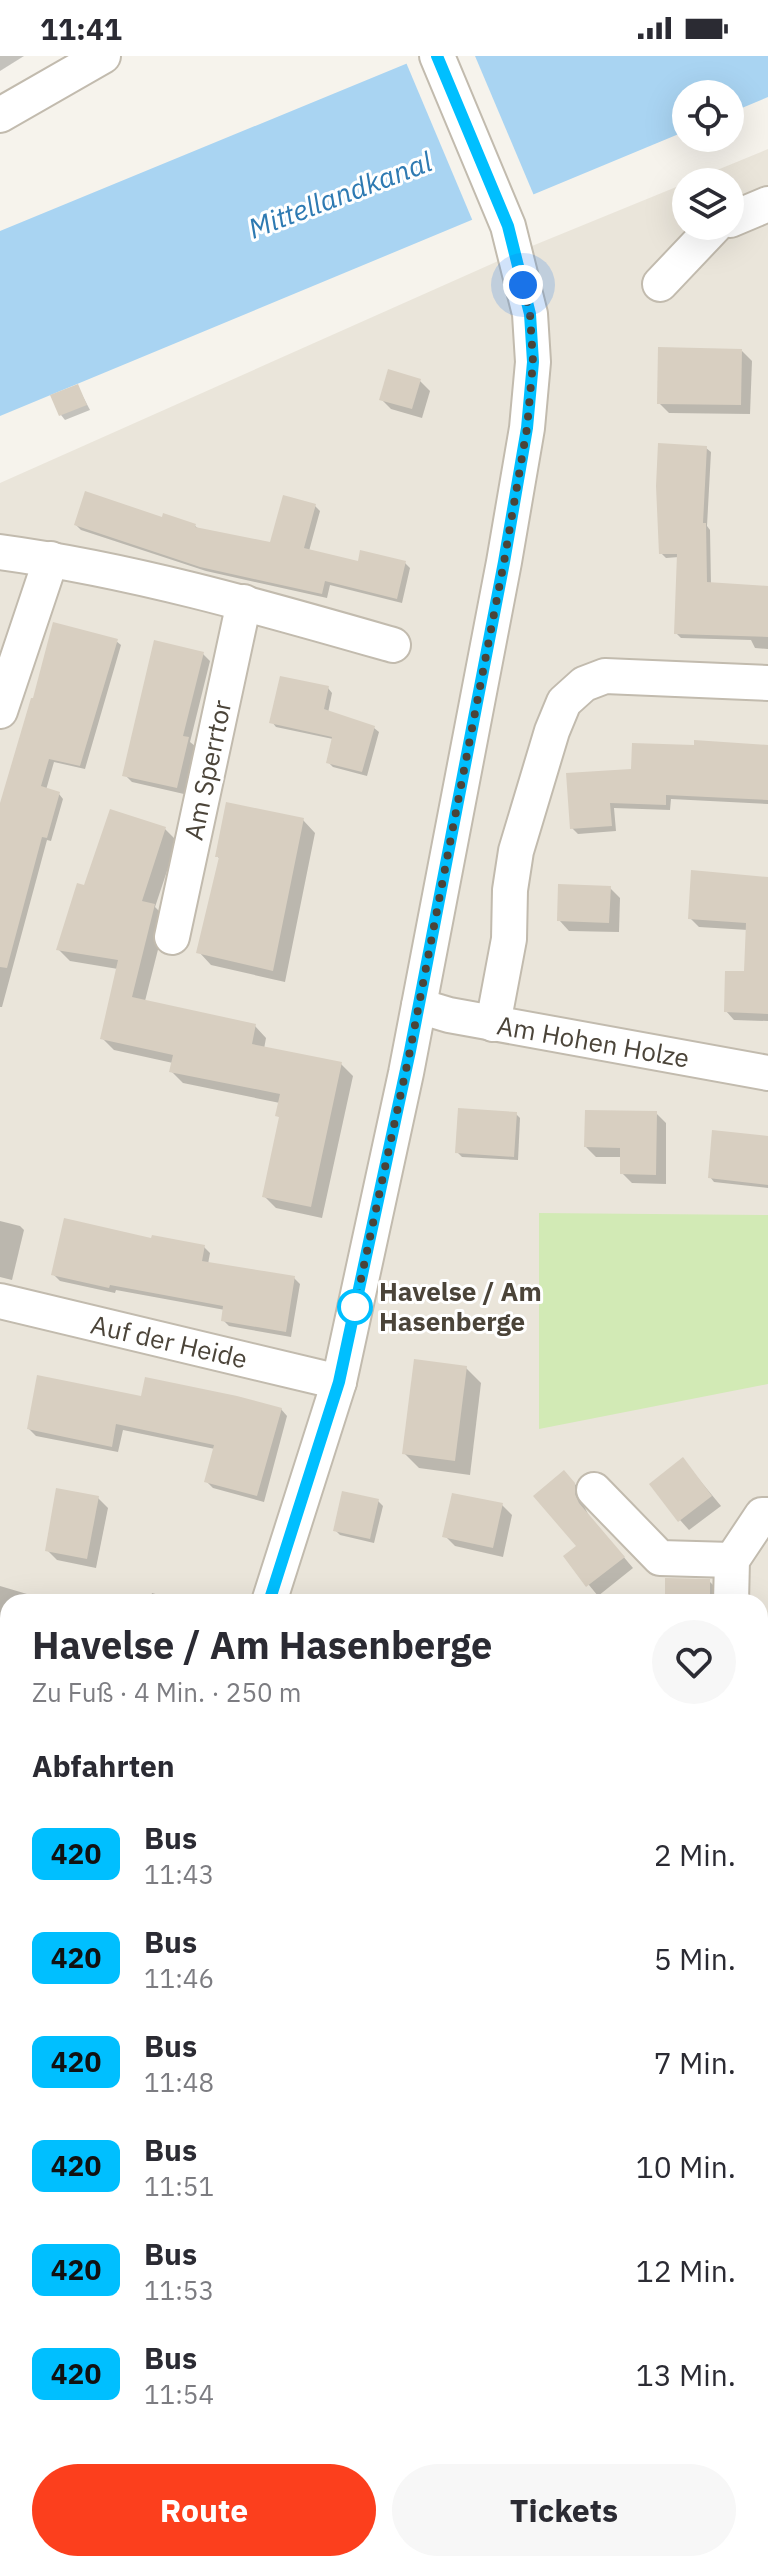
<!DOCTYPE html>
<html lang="de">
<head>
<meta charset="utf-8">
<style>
  body { margin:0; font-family:"IBM Plex Sans",sans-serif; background:#f7f7f7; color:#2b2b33; height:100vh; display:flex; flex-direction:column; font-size:30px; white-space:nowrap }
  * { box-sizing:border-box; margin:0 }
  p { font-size:26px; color:#7c7c81 }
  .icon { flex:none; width:44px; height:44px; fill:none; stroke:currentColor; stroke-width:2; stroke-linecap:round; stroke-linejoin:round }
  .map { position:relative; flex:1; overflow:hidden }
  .drawer { position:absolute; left:0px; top:1538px; width:768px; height:978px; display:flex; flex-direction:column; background:#fff; border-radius:24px 24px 0 0; box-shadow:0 8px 32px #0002 }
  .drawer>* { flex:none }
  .badge { padding:0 16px; border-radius:12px; font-size:28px; line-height:52px }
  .tools { position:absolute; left:672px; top:24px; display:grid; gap:16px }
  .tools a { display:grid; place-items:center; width:72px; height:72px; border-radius:50%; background:#fff; box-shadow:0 8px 32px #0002; font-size:40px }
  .you { position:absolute; width:40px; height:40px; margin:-20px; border:6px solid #fff; border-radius:50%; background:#1a73e8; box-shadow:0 0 0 12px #1a73e833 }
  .map>.badge { position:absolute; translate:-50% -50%; box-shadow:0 0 0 4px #fff }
  h2 { padding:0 32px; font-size:30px; line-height:72px }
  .round { display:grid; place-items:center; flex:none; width:84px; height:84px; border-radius:42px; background:#f7f7f7 }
  .overview { display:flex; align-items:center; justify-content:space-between; height:136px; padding:0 32px }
  h1 { font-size:38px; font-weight:700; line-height:60px }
  .primary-button { display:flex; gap:16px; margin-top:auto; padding:16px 32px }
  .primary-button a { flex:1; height:92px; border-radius:48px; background:#fc3f1d; color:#fff; font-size:32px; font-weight:700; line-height:92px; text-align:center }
  .primary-button a+a { background:#f7f7f7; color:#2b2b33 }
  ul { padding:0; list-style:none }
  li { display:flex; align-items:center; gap:24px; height:104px; padding:0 32px }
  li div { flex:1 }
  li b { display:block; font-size:30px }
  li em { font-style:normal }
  li .badge { min-width:88px; font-weight:700; text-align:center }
  .status { display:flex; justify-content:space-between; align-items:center; height:56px; padding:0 40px; background:#fff; direction:ltr }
  .status svg { height:22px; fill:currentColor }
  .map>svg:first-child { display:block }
</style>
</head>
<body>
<div class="status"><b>11:41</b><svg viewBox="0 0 49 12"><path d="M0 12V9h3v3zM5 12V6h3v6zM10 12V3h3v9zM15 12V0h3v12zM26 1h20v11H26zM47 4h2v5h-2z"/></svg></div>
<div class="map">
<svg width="768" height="2515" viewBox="0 0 768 2515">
  <rect width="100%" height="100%" fill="#f6f3ec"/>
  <path fill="#eae5da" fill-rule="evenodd" d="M 768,93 L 768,2515 L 0,2515 L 0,427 L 532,190 L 686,127 L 686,170 L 730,170 L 730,126 L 688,126 ZM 8,1546 L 760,1546 L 760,2508 L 8,2508 Z"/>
  <polygon fill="#d2eab5" points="539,1157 768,1159 768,1328 539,1373"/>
  <polygon fill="#a9d4f2" points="425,0 768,0 768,41 730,57 730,38 686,38 686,75 0,360 0,175"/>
  <polygon fill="#f6f3ec" points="414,0 475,0 535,142 474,168 405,4"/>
  <g fill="#0003">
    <polygon points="0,0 24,0 0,15"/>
    <polygon points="742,295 752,305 750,358 669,357 659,347"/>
    <polygon points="420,325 430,335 422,362 391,353 381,343"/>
    <polygon points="78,331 90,354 65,364 61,359"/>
    <polygon points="706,392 711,396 707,470 710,474 711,529 768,532 768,593 755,592 751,584 681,582 676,577 679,501 666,502 661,497"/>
    <polygon points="315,450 320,455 309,495 359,507 405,507 410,512 402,547 330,529 327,542 206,515 81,474 76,469 163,463 195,470 200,474 272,489"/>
    <polygon points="116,585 121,589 85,713 54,706 46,734 59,738 63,743 51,785 47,784 2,951 0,951 0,755"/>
    <polygon points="203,598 210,605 190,686 195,690 184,738 132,726 125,719"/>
    <polygon points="328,632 332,637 328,657 374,672 379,676 367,720 333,711 328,706 333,683 276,671 272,666"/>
    <polygon points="768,689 768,748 671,743 670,754 614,752 616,775 578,778 572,772 633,715 696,691"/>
    <polygon points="303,764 315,777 285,926 211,909 199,896 220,803 217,800"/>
    <polygon points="165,773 177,785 155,851 166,862 145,945 255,970 266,982 264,993 341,1008 353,1020 322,1162 276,1152 264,1140 281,1063 278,1060 280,1047 183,1027 171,1015 173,1007 114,994 102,982 118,913 70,905 58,893 85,831"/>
    <polygon points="768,822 768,965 734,964 726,955 746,917 748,874 699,871 690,862"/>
    <polygon points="610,832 620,842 619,876 569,875 559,864"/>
    <polygon points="656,1057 666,1067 666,1128 632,1127 622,1117 622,1101 596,1101 586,1091"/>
    <polygon points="516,1058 520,1062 518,1104 462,1101 458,1097"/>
    <polygon points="768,1082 768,1132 714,1126 710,1121"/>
    <polygon points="0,1165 20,1170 24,1174 12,1224 0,1221"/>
    <polygon points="153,1184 204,1191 210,1197 208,1208 294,1222 300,1228 291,1281 229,1270 223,1264 225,1254 116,1234 115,1237 60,1225 53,1218"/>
    <polygon points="466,1312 481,1327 470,1419 419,1412 404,1397"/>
    <polygon points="142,1343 281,1353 287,1360 264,1446 213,1432 206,1425 215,1393 123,1374 118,1396 36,1380 29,1373"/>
    <polygon points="683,1404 721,1450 689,1474 680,1464"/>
    <polygon points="574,1427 585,1439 584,1450 589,1460 633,1512 598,1540 566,1501 579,1491 536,1441"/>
    <polygon points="98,1442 108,1452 96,1512 57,1504 47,1494"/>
    <polygon points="378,1445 383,1450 374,1487 340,1479 335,1474"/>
    <polygon points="502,1449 512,1459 503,1501 455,1490 445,1480"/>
    <polygon points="709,1525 714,1530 714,1546 667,1546"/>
    <polygon points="0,1530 54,1546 8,1546 8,1613 6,1612 0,1631"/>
    <polygon points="152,1537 183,1546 150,1546"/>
    <polygon points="760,1658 768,1659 768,1721 760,1719"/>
    <polygon points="0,1691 8,1693 8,1754 0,1752"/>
    <polygon points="5,1835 8,1838 8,1899 0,1899 0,1836"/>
    <polygon points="8,2020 8,2036 4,2032"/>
    <polygon points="0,2055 8,2058 8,2185 0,2183"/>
    <polygon points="768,2104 768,2159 760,2161 760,2106"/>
    <polygon points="768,2224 768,2277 760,2279 760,2227"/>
    <polygon points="0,2245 8,2253 8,2262 0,2282"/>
    <polygon points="768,2441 768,2500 760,2502 760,2443"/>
    <polygon points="8,2498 8,2508 114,2508 113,2515 5,2515"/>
    <polygon points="702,2508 709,2515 682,2515 682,2514"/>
  </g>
  <g fill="#d8cfc1">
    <polygon points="658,291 742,293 741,349 657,348"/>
    <polygon points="388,313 421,323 412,353 379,344"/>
    <polygon points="78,328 87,349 59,360 50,339"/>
    <polygon points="658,387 707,390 703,467 706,467 707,526 768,530 768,581 674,578 677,498 659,498 656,430"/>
    <polygon points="85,435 162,461 163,457 196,468 195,471 270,486 283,439 316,448 304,492 358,505 360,494 406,505 397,543 325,525 322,538 200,511 74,469"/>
    <polygon points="53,566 118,583 80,710 49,703 41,730 60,736 47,782 42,781 7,912 0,911 0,747 31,642 33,642"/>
    <polygon points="154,584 204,596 183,680 189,681 177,732 122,720"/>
    <polygon points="280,620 329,630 324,653 375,670 362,716 326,707 332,681 269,667"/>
    <polygon points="694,684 768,689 768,744 666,739 666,749 610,747 612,770 570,773 566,717 631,713 632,687 694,689"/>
    <polygon points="226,746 304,762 273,915 196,897 219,801 215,801"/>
    <polygon points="110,753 166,771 142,845 155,848 132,941 256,968 252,988 342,1006 311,1151 262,1141 279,1061 275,1060 280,1038 169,1016 173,999 100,983 118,904 56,894 77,827 84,829"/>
    <polygon points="691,814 768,821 768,958 724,956 725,915 744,915 746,867 688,863"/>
    <polygon points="558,828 611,830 609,867 557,865"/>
    <polygon points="458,1052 517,1056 514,1101 455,1097"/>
    <polygon points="585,1054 657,1055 656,1119 620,1118 620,1092 584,1091"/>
    <polygon points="712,1074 768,1080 768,1129 708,1122"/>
    <polygon points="64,1162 151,1182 152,1179 205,1189 202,1205 295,1220 286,1276 221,1265 223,1250 110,1229 109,1232 51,1219"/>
    <polygon points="414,1303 467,1310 455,1405 402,1398"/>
    <polygon points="37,1319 141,1340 145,1321 237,1340 282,1352 257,1440 204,1426 214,1389 116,1368 112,1391 27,1373"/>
    <polygon points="683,1401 712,1440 678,1466 649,1428"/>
    <polygon points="564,1414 575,1427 575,1438 579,1447 625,1501 586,1531 563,1500 576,1490 533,1440"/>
    <polygon points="56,1432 99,1440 87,1503 45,1495"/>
    <polygon points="342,1435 379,1443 370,1483 333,1475"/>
    <polygon points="452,1437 503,1447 493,1492 442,1481"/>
    <polygon points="665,1522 710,1523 710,1546 665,1546"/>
  </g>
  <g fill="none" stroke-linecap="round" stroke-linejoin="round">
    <g stroke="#c2bbae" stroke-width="38">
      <g id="minor">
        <polyline points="0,59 103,0"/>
        <polyline points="730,164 768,148"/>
        <polyline points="660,228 715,170"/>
        <path d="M 0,496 C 133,514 264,552 393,589"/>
        <polyline points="0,655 51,503"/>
        <polyline points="172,881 244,546"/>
        <polyline points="419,950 449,959 768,1017"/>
        <polyline points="493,968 509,883 510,834 516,795 552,675 564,646 584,628 605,620 768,627"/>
        <polyline points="0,1245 339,1326"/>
        <polyline points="594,1434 660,1502 732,1504"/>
        <polyline points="269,1546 339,1326 406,1017 504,506 527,372 533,306 530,258 508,170 437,0"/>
        <polyline points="731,1546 732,1504 762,1459 768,1459"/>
        <polyline points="760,1605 768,1605"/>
        <polyline points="0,1792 8,1794"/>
        <polyline points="760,2184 768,2182"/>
        <polyline points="0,2395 8,2369"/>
      </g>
    </g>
    <use href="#minor" stroke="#fff" stroke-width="34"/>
  </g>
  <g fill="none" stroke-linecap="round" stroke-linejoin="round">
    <g stroke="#fff" stroke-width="18">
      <polyline id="line" points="269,1546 339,1326 410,995 504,506 527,372 533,306 530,258 508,170 437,0"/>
    </g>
    <use href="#line" stroke="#00bfff" stroke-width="12"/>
    <polyline stroke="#4b4439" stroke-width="8" stroke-dasharray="0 14.4" points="355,1251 410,995 504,506 527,372 533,306 530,258 523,229"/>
  </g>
  <circle fill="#fff" stroke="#00bfff" stroke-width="4" cx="355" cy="1251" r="16"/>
  <g text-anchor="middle" stroke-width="6" stroke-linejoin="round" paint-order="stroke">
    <g font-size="26" fill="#4b4439" stroke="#fff">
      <text transform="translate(208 714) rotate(-78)" y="9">Am Sperrtor</text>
      <text transform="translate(593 986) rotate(10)" y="9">Am Hohen Holze</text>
      <text transform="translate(169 1286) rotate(13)" y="9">Auf der Heide</text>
    </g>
    <g font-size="26" font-weight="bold" fill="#4b4439" stroke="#fff" text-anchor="start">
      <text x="379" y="1245">Havelse / Am<tspan x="379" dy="30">Hasenberge</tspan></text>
    </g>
    <g font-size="28" font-style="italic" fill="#2e7ab2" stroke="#fff">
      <text transform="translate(340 139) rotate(-21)" y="10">Mittellandkanal</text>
    </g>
  </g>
</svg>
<div class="tools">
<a><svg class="icon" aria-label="locate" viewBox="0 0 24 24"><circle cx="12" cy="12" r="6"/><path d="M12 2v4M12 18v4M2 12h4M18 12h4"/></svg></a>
<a><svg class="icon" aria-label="layers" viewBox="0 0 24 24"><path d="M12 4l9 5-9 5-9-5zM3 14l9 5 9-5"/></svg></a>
</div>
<div class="you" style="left:523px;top:229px"></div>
<section class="drawer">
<div class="overview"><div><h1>Havelse / Am Hasenberge</h1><p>Zu Fuß · 4 Min. · 250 m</p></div><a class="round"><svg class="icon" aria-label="heart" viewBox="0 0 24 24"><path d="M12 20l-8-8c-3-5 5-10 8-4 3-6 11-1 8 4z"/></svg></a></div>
<h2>Abfahrten</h2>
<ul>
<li><span class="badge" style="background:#00bfff;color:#111">420</span><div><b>Bus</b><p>11:43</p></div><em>2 Min.</em></li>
<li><span class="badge" style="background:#00bfff;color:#111">420</span><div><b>Bus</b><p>11:46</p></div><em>5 Min.</em></li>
<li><span class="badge" style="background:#00bfff;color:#111">420</span><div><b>Bus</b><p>11:48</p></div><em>7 Min.</em></li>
<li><span class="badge" style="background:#00bfff;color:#111">420</span><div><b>Bus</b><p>11:51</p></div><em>10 Min.</em></li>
<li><span class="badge" style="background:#00bfff;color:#111">420</span><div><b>Bus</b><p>11:53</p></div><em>12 Min.</em></li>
<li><span class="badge" style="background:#00bfff;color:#111">420</span><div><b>Bus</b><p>11:54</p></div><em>13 Min.</em></li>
</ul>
<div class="primary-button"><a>Route</a><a>Tickets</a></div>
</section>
</div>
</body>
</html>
